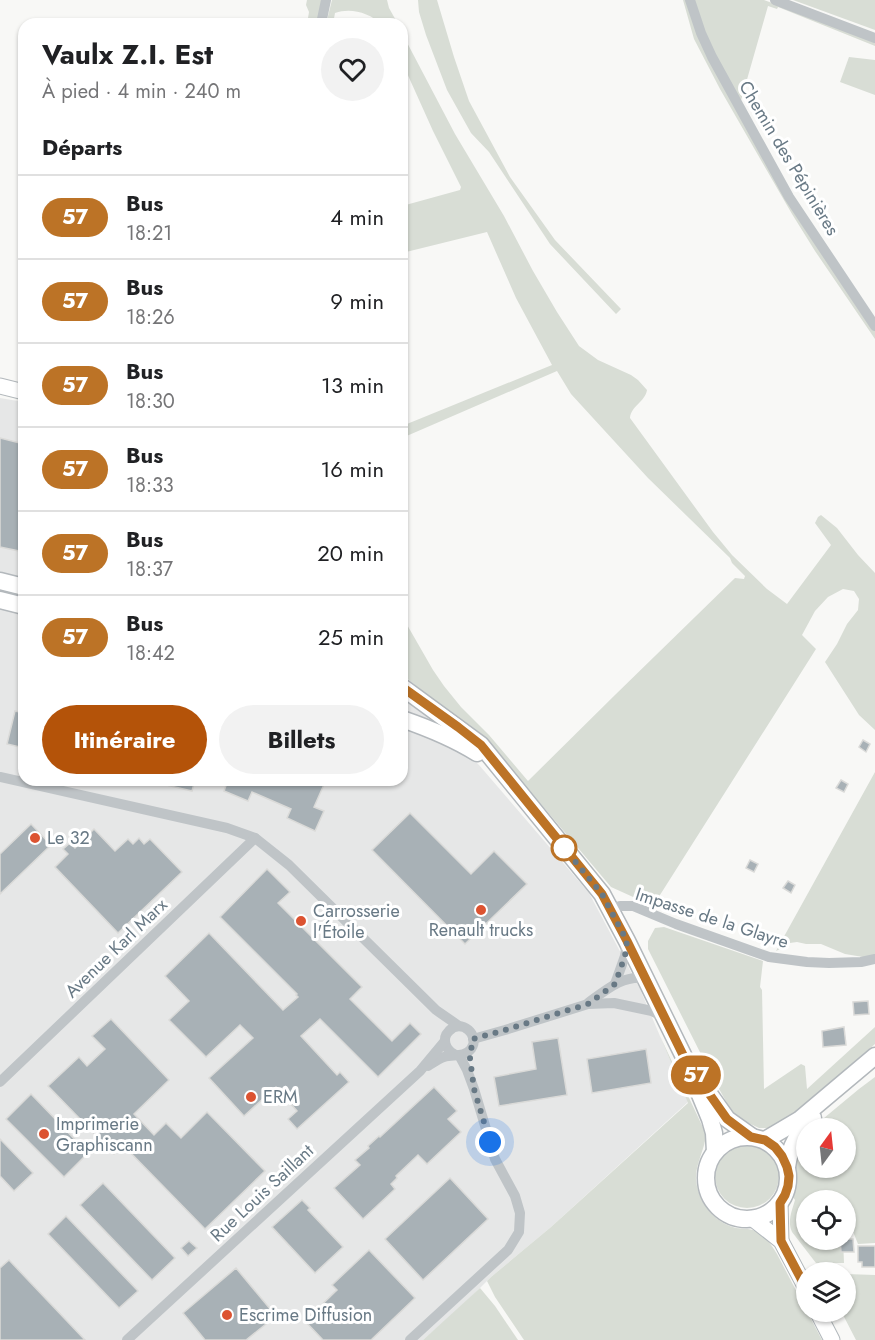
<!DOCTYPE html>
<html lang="fr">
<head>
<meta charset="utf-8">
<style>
  body { margin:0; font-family:Jost,sans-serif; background:#f2f2f2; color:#202124; height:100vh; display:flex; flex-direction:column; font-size:22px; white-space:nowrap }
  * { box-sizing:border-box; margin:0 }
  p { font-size:20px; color:#757577 }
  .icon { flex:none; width:33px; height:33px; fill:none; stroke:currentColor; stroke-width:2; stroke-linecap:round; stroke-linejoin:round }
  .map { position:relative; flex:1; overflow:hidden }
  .details { position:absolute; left:18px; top:18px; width:390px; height:768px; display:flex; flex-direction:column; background:#fff; border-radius:18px; box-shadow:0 2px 4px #0004 }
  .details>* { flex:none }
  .badge { padding:0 12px; border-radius:20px; font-size:21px; line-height:39px }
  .needle { width:39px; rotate:15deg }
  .controls { position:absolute; left:796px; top:1118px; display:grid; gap:12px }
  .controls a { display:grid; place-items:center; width:60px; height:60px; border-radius:50%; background:#fff; box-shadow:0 2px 4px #0004; font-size:30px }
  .you { position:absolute; width:30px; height:30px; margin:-15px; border:4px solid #fff; border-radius:50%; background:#1a73e8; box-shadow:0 0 0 9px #1a73e833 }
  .map>.badge { position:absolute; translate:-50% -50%; box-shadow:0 0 0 3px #fff }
  h2 { padding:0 24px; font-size:22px; line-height:54px }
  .round { display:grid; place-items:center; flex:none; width:63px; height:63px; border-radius:32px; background:#f2f2f2 }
  .headline { display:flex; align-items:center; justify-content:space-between; height:102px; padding:0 24px }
  h1 { font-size:28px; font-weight:700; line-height:45px }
  .button { display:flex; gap:12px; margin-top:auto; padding:12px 24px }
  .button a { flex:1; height:69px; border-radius:36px; background:#b45309; color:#fff; font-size:24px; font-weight:700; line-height:69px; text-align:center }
  .button a+a { background:#f2f2f2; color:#202124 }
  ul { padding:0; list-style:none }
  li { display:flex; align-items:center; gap:18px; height:84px; padding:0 24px; border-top:2px solid #e0e0e0 }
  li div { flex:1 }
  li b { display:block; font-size:22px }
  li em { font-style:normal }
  li .badge { min-width:66px; font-weight:700; text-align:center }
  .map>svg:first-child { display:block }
</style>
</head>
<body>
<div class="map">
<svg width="875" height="1340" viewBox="0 0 875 1340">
  <rect width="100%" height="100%" fill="#f8f8f6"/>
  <polygon fill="#e6e7e7" points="0,398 24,402 24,780 402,780 402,688 479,765 589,893 640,989 688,1102 551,1227 491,1277 461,1307 423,1340 0,1340"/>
  <g fill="#d8ddd5">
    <polygon points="307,0 322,0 318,24 307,24 309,12 306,5"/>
    <path d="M 332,0 L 387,0 L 389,8 L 398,24 L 382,24 C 369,13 351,7 335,13 L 333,24 L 326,24 Z"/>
    <polygon points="418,0 437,0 454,57 469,101 510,177 555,240 621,309 616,314 550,244 489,152 471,133 447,90 426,35 419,12"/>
    <polygon points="683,0 687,0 724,85 875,329 875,339 815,251 792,214 720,89 694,39"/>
    <polygon points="694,0 764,0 875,41 875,46 778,7 777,9 768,6 740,104 707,42"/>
    <polygon points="793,0 875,0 875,30"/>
    <path d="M 402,33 L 455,134 L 504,216 L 533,271 L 557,312 L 579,346 L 598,360 L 631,375 L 638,380 L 647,390 C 645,402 631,406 630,418 L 713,532 L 732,555 L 767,589 L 787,604 L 831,545 L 815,523 L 818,517 L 821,515 L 837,528 L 858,555 L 875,573 L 875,730 L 859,715 L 825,662 L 837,644 L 847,624 L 858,610 L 859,599 L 854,591 L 843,589 L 828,597 L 815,611 L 802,635 L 816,649 L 653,906 L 611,887 L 529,790 L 484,739 L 421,692 L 422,691 L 402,674 L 402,616 L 433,670 L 444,686 L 461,707 L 489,735 L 528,781 L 616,694 L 735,578 L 744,579 L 745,576 L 732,563 L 730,558 L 648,478 L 571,394 L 557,371 L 402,438 L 402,426 L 552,365 L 516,298 L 487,232 L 402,253 L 402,206 L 460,190 L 461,187 L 433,131 L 402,62 Z"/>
    <polygon points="849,57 875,60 875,95 840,82"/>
    <polygon points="875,772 875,957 863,957 845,954 821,944 806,944 797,942 790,943 786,946 776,951"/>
    <polygon points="664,927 763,961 760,987 762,990 764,1089 801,1064 805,1066 807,1089 875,1027 875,1044 794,1114 770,1128 759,1128 740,1119 733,1114 713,1078 648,949 648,941 655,928"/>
    <path d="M 660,1036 L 706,1134 C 705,1150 695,1164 696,1180 C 698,1201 714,1223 736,1228 C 744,1229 752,1228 759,1233 C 767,1238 772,1246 777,1254 L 822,1340 L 524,1340 L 495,1297 L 487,1281 L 491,1277 L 551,1227 L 688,1103 Z"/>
    <path d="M 875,1077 L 875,1243 L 858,1244 L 852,1229 L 849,1233 L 846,1229 L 846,1200 L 807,1200 L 807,1239 L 843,1239 L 844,1263 L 816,1263 L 792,1232 C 787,1221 792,1211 795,1200 L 793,1197 L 797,1183 L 796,1152 L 807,1132 L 807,1167 L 846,1167 L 846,1128 L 812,1128 L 859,1089 Z"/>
    <circle cx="747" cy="1176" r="32"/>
    <polygon points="846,1274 875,1275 875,1340 856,1340 841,1311 846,1311"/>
    <polygon points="480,1288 495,1306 518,1340 423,1340"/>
  </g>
  <g fill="#a8b1b6" stroke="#dadad8" stroke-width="1.5">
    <polygon points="0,438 24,444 24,552 0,547"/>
    <polygon points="15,711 24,713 24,748 7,744"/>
    <polygon points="863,740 870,744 866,752 859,747"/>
    <polygon points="163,780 195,780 192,791 162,784"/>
    <polygon points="228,780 326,780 314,807 324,811 315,831 287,818 291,809 252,792 248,801 224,791"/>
    <polygon points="841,780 848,784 844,792 836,788"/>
    <polygon points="410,813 471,874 494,851 527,884 465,944 372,850"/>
    <polygon points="31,824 51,845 0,894 0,854"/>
    <polygon points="94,829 115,851 128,839 133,844 139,838 144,844 150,839 182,872 118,933 55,867 68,854 63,849 70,843 75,848"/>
    <polygon points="750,860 758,864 754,872 746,868"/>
    <polygon points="267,869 290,892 278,903 362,987 350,999 392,1041 410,1023 421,1034 378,1077 320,1019 301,1036 337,1075 340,1072 349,1082 297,1129 288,1119 297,1111 276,1087 244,1116 209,1078 253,1038 240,1025 206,1057 169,1020 189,1001 165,976 209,933 283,1010 298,997 296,995 297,994 220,917"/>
    <polygon points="788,881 795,885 791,893 783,888"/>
    <polygon points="868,1001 869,1014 854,1015 853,1002"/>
    <polygon points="111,1019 169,1080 134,1114 154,1135 166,1123 181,1138 207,1112 265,1171 205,1229 123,1145 114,1154 48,1086 79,1057 87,1066 105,1049 92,1036"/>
    <polygon points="844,1027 846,1045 823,1047 822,1031"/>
    <polygon points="558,1038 567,1095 499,1106 494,1077 536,1069 532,1042"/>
    <polygon points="646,1049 651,1083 592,1093 587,1059"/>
    <polygon points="434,1087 457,1111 448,1119 461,1132 427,1164 418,1155 396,1176 397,1178 391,1184 395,1189 363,1219 334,1188 360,1165 355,1160 369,1148 368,1146 379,1136 380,1137"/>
    <polygon points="31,1094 88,1153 64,1177 6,1119"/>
    <polygon points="0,1139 33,1173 14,1191 0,1176"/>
    <polygon points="450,1178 488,1219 423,1280 385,1239"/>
    <polygon points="103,1183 175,1258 152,1280 80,1205"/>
    <polygon points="302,1200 310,1208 308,1210 343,1247 315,1273 272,1227"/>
    <polygon points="66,1216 138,1291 119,1308 48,1234"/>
    <polygon points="840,1239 853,1239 854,1252 841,1252"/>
    <polygon points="189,1241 197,1248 188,1256 181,1248"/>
    <polygon points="858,1246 875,1246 875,1267 862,1267 862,1262 858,1262"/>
    <polygon points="369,1250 415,1298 371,1340 323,1340 305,1321 337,1290 332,1285"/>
    <polygon points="9,1260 27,1279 85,1340 0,1340 0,1268"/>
    <polygon points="236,1268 276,1316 246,1340 205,1340 183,1313"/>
  </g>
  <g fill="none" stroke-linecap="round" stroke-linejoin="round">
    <g stroke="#b2b8bc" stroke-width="17">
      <g id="secondary">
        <polyline points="0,386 24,392"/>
        <polyline points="780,1203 781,1241"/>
        <polyline points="753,1219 781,1241 807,1290"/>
        <polyline points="817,1311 832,1340"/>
      </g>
    </g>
    <g stroke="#b3b8bc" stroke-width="19">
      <g id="primary">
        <polyline points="0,581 24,587"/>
        <polyline points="0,600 24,606"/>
        <polyline points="402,687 481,745 602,894 627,941 686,1061 710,1119 714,1133 715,1152"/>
        <path d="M 402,719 C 428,728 453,738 477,753"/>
        <polyline points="705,1088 727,1119 751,1136"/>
        <circle cx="747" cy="1178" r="41"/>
        <polyline points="765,1140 799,1120 875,1056"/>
        <path d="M 787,1167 C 790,1145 798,1133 813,1118"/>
      </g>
    </g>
    <g stroke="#bfc4c7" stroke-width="10">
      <polyline points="690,0 701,33 712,57 789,197 875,326"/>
      <polyline points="775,0 875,38"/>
      <polyline points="321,24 326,0"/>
      <polyline points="0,777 227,828 255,838 289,865 436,1010 459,1026"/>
      <polyline points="611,909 620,906 633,906 676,924 769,957 807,962 829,963 861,962 875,959"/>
      <polyline points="615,984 625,956 627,941"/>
      <path d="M 588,1003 C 606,990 622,975 645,978"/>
      <polyline points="473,1039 505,1030 588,1004 614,1003 652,1011 663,1017"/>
      <path d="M 428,1066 C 433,1063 438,1059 444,1057 C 453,1054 464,1058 471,1049 C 481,1035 461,1018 449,1031 C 441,1039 446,1050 454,1054"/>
      <polyline points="0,1082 255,838"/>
      <polyline points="127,1340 420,1071 445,1041"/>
      <polyline points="410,1340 508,1250 519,1232 520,1213 515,1196 495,1159 474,1089 467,1070 459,1055"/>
    </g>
    <use href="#secondary" stroke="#fff" stroke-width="15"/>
    <use href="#primary" stroke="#fff" stroke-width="16"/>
  </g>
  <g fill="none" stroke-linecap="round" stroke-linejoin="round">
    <g stroke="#fff" stroke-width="14">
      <polyline id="line" points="402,687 458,727 481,745 602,894 627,941 686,1061 727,1119 751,1137 765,1140 775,1147 782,1156 787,1167 789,1176 788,1186 785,1195 780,1203 781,1241 807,1290"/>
    </g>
    <use href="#line" stroke="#bc7326" stroke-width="9"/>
    <polyline stroke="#687985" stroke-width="6" stroke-dasharray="0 10.8" points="490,1142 474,1089 470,1058 470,1050 472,1047 473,1039 505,1030 588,1004 615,984 625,956 627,941 602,894 564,848"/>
  </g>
  <g fill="#dc5331" stroke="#fff" stroke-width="2">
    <circle cx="35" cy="838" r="6"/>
    <circle cx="481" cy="910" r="6"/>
    <circle cx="301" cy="921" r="6"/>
    <circle cx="251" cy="1097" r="6"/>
    <circle cx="44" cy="1134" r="6"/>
    <circle cx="227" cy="1315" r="6"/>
  </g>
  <circle fill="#fff" stroke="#bc7326" stroke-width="3" cx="564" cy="848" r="12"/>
  <g text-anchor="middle" stroke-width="6" stroke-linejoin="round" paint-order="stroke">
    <g font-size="18" fill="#687985" stroke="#fff">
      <text transform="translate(789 158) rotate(59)" y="6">Chemin des Pépinières</text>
      <text transform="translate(712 918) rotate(18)" y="6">Impasse de la Glayre</text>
      <text transform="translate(116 948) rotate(-44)" y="6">Avenue Karl Marx</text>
      <text transform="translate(262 1193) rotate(-43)" y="6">Rue Louis Saillant</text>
    </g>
    <g font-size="18" fill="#687985" stroke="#fff" text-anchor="start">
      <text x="47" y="844">Le 32</text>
      <text x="313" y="917">Carrosserie<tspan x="313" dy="21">l'Étoile</tspan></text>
      <text x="481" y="936" text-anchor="middle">Renault trucks</text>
      <text x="263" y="1103">ERM</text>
      <text x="56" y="1130">Imprimerie<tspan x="56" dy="21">Graphiscann</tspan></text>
      <text x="239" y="1321">Escrime Diffusion</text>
    </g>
  </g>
</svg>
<div class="controls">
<a><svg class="needle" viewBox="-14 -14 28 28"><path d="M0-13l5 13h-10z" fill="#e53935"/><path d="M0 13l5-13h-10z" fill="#757577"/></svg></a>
<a><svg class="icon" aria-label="locate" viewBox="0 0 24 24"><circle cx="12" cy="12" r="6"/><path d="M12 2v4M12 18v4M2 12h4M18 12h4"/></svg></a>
<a><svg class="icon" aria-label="layers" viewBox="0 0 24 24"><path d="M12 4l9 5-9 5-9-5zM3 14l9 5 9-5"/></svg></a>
</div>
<div class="you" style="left:490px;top:1142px"></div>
<b class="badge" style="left:696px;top:1075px;background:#bc7326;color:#fff">57</b>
<section class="details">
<div class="headline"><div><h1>Vaulx Z.I. Est</h1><p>À pied · 4 min · 240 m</p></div><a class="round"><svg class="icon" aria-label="heart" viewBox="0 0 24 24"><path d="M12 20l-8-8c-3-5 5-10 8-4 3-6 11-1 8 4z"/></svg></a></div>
<h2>Départs</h2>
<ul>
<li><span class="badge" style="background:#bc7326;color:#fff">57</span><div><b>Bus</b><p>18:21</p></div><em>4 min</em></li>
<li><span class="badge" style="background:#bc7326;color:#fff">57</span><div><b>Bus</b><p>18:26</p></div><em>9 min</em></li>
<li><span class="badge" style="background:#bc7326;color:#fff">57</span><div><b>Bus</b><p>18:30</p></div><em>13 min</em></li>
<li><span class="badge" style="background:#bc7326;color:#fff">57</span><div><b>Bus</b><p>18:33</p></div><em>16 min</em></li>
<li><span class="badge" style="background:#bc7326;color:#fff">57</span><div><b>Bus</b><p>18:37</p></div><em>20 min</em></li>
<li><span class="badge" style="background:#bc7326;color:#fff">57</span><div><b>Bus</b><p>18:42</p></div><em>25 min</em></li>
</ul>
<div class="button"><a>Itinéraire</a><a>Billets</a></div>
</section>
</div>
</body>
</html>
